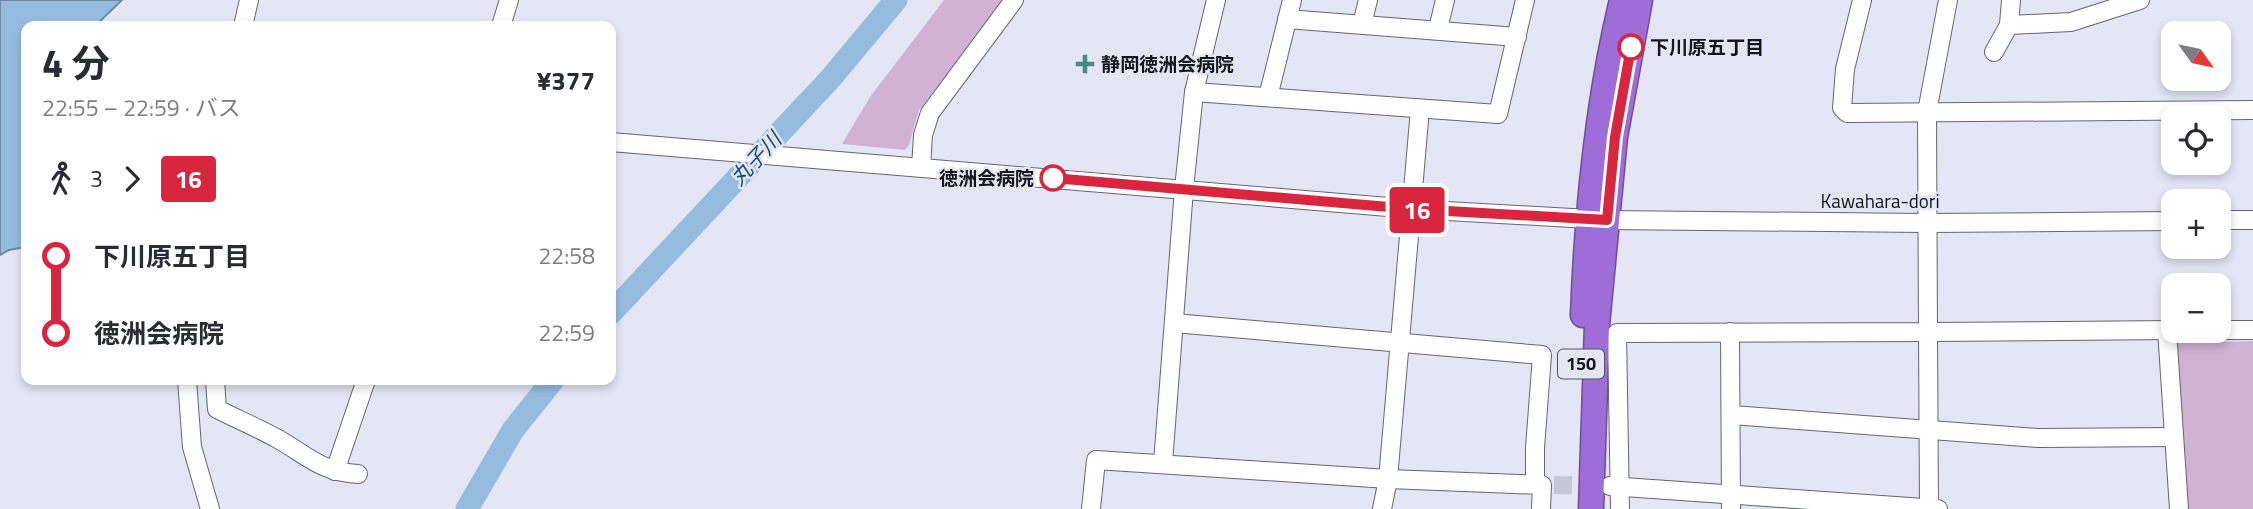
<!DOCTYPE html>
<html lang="ja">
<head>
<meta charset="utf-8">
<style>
  body { margin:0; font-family:"Titillium Web","Noto Sans JP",sans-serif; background:#f7f7f7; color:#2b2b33; height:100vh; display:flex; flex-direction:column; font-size:26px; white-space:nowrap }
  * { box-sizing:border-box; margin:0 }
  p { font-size:23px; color:#7c7c81 }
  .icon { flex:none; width:38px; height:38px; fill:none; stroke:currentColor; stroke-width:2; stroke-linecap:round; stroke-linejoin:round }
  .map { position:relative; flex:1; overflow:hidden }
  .sheet { position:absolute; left:21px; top:21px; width:595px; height:364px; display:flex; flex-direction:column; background:#fff; border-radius:14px; box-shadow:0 4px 10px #0003 }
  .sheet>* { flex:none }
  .badge { padding:0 14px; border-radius:5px; font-size:24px; line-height:46px }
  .needle { width:46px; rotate:123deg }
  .tools { position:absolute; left:2161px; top:21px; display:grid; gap:14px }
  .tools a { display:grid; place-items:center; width:70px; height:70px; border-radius:14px; background:#fff; box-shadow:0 4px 10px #0003; font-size:35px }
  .map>.badge { position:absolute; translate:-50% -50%; box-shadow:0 0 0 4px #fff }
  .legs { display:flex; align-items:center; gap:10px; height:77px; padding:0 21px; font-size:23px }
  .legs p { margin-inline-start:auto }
  .head { display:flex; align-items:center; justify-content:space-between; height:119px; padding:0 21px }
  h1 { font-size:38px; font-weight:700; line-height:52px }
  ul { padding:0 21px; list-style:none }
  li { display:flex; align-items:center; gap:24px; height:77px; font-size:26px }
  li i { display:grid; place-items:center; width:10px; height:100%; margin:0 9px; background:currentColor }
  li i::after { content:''; width:18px; height:18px; margin:-9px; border:5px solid; border-radius:50%; background:#fff }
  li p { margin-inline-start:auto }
  li:first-child i { background:linear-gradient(#0000 50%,currentColor 0) }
  li:last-child i { background:linear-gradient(currentColor 50%,#0000 0) }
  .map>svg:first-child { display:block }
</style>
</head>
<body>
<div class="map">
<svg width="2253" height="509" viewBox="0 0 2253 509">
  <rect width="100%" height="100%" fill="#e5e6f5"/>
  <g fill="#d1b2d4">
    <polygon points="944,0 1003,0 919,110 909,145 905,150 842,144 870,97"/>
    <polygon points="2253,341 2253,509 2186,509 2176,343"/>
  </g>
  <polygon fill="#95bcdf" stroke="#6e8aa4" stroke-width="2" points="0,0 122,0 95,26 26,26 26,247 9,250 0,255"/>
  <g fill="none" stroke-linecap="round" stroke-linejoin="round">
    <g stroke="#95bcdf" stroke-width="23">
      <polyline points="611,313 830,79 896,0"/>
      <polyline points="467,509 513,430 553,380"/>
    </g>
    <polyline stroke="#c6c6d4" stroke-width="18" stroke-dasharray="18 9" stroke-linecap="butt" points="1554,485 1603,486"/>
    <g stroke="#656572" stroke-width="20">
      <g id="minor">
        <polyline points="1862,0 1845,69 1842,108 1847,113 2253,110"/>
        <polyline points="1287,19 1517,37"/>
        <polyline points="1362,24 1368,0"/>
        <polyline points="2009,25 2071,22 2140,0"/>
        <polyline points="243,26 249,0"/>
        <polyline points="501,26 509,0"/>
        <polyline points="1438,29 1445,0"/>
        <polyline points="1994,52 2009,25 2011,0"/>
        <polyline points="1194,92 1498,114 1525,0"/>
        <polyline points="1268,97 1292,0"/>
        <polyline points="611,142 1412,209 1607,220 1926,223 2174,221"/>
        <polyline points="921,167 923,135 930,113 1014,0"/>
        <polyline points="2219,220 2253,220"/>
        <polyline points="1174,323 1542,355 1535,448 1535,485"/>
        <polyline points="2167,330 2179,509"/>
        <polyline points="2219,330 2253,330"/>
        <polyline points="1730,332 1731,509"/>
        <polyline points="187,380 192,447 210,509"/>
        <path d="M 215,380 L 217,409 C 237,419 258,428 278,439 C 308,456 321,472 358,474"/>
        <polyline points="1732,415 2038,438 2173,437"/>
        <polyline points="1163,463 1184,189 1194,92 1216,0"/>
        <polyline points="335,471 366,380"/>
        <polyline points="1610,486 1938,509"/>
        <polyline points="1091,509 1096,460 1388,479 1542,485 1541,509"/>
        <polyline points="1382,509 1388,479 1420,109"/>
        <polyline points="1620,509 1617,333 1928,332 1927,112 1948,0"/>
        <polyline points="1929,509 1928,332 2174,330"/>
      </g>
    </g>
    <g stroke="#6e4e95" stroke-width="27">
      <g id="highway">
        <path d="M 1583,315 C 1587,209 1597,103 1622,0"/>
        <polyline points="1591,509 1597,325 1615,137 1640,0"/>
      </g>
    </g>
    <use href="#minor" stroke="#fff" stroke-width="18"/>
    <use href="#highway" stroke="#9f6dd8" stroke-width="24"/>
  </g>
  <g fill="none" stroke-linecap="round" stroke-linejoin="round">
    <g stroke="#fff" stroke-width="16">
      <polyline id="line-1" points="1053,178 1412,209 1607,220 1615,137 1631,47"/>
    </g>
    <use href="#line-1" stroke="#d7263d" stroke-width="10"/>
  </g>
  <g fill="#fff" stroke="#d7263d" stroke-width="3.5">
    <circle cx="1631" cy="47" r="12"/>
    <circle cx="1053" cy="178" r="12"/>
  </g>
  <path fill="#458c86" stroke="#e5e6f5" stroke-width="2.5" d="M1081.5 53.5h7v7h7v7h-7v7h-7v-7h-7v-7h7z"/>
  <g text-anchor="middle" stroke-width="5" stroke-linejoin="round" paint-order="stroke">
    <rect fill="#e5e6f5" stroke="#53535b" stroke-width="2" x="1558" y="349.5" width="46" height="29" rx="5"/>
    <g font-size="18" font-weight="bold" fill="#141419">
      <text x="1581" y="370">150</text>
    </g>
    <g font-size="19" font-weight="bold" fill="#141419" stroke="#e5e6f5" text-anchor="start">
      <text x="1650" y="54">下川原五丁目</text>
      <text x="1034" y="185" text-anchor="end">徳洲会病院</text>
    </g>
    <g font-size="19" font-weight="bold" fill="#141419" stroke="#e5e6f5" text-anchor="start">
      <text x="1101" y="71">静岡徳洲会病院</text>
    </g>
    <g font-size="19" fill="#141419" stroke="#e5e6f5">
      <text x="1880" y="208">Kawahara-dori</text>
    </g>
    <g font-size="21" font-style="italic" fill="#0e4c79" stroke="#e5e6f5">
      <text transform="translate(756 159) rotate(-47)" y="7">丸子川</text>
    </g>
  </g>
</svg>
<div class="tools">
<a><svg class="needle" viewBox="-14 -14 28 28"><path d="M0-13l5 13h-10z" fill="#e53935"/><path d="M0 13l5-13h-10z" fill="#7c7c81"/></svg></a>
<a><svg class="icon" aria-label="locate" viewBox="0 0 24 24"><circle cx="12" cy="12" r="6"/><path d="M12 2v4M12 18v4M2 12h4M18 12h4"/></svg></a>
<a>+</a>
<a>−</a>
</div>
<b class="badge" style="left:1417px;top:210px;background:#d7263d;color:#fff">16</b>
<section class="sheet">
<div class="head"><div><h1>4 分</h1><p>22:55 – 22:59 · バス</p></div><b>¥377</b></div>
<div class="legs"><svg class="icon" aria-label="walk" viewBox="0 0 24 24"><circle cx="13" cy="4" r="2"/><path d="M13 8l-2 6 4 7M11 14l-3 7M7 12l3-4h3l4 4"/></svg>3<svg class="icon" aria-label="forward" viewBox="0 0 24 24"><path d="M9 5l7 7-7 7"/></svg><b class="badge" style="background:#d7263d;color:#fff">16</b></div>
<ul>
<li><i style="color:#d7263d"></i><b>下川原五丁目</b><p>22:58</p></li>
<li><i style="color:#d7263d"></i><b>徳洲会病院</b><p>22:59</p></li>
</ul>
</section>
</div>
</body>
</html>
